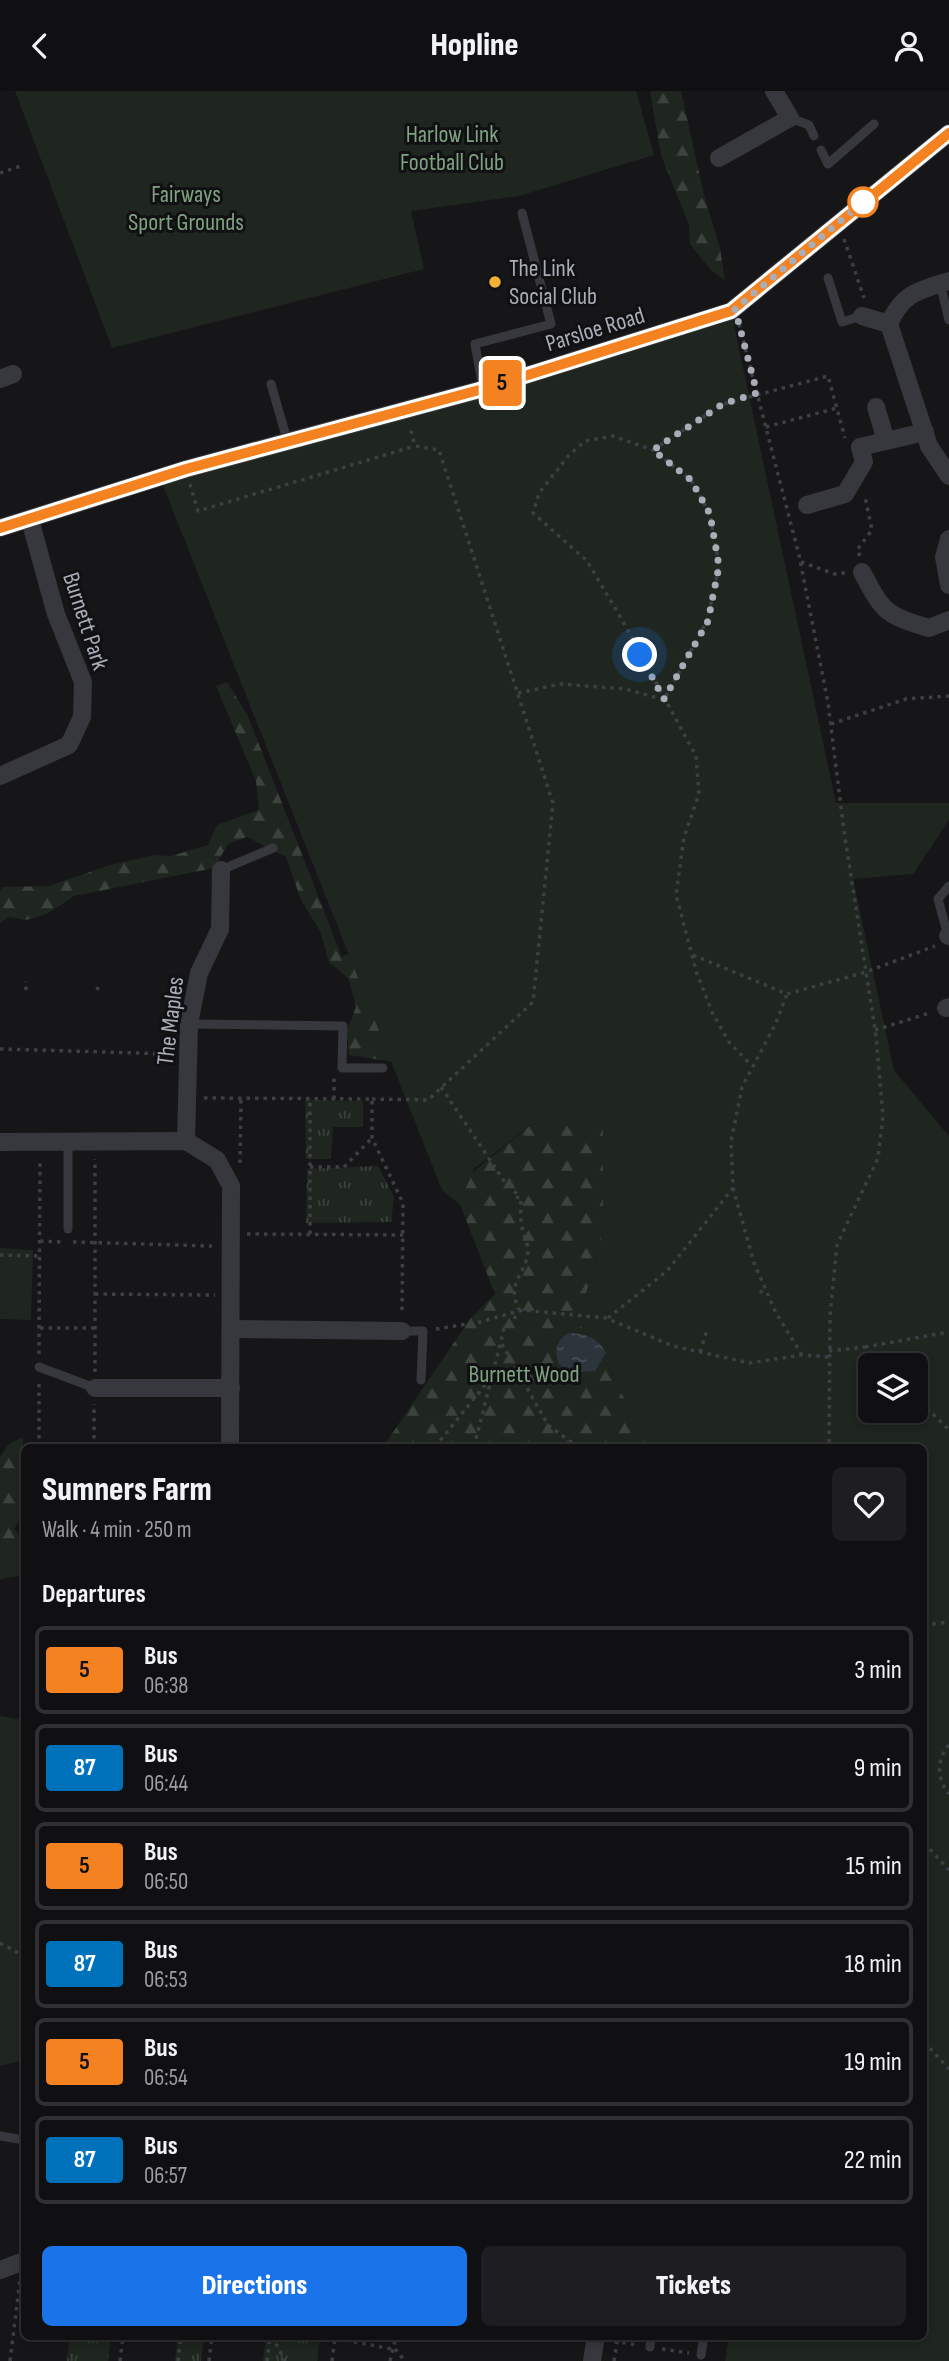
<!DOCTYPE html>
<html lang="en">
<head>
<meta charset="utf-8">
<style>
  body { margin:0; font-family:"Sofia Sans Condensed",sans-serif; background:#1e1e20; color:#f1f3f6; height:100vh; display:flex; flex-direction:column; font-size:26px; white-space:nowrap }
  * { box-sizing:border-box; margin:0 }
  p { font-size:23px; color:#9c9d9f }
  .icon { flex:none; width:38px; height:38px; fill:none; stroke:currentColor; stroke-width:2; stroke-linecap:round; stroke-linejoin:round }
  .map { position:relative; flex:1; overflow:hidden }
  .side { position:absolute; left:21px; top:1353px; width:906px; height:896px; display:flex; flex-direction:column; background:#101012; border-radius:10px; box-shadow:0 4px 10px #0003,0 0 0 2px #303032 }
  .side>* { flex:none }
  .badge { padding:0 14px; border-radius:5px; font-size:24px; line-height:46px }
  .tools { position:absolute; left:858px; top:1262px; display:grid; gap:14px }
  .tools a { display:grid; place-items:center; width:70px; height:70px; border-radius:10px; background:#101012; box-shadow:0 4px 10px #0003,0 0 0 2px #303032; font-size:35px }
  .you { position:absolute; width:35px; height:35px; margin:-18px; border:5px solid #fff; border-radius:50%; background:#1a73e8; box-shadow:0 0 0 10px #1a73e833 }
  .map>.badge { position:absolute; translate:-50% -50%; box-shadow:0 0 0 4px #fff }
  h2 { padding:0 21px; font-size:26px; line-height:63px }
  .round { display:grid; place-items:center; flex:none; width:74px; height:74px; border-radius:10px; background:#1e1e20 }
  .overview { display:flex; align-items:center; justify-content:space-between; height:119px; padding:0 21px }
  h1 { font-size:33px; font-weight:800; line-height:52px }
  .action { display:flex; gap:14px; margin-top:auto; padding:14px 21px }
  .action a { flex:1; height:80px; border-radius:10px; background:#1a73e8; color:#fff; font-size:28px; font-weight:800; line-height:80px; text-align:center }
  .action a+a { background:#1e1e20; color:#f1f3f6 }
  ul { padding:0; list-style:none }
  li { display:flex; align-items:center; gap:21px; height:88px; margin:0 14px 10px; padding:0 7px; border:4px solid #303032; border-radius:10px }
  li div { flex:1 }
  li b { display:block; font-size:26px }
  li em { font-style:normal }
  li .badge { min-width:77px; font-weight:700; text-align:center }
  header { display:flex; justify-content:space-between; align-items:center; height:91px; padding:0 21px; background:#101012; font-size:32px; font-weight:800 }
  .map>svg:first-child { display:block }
</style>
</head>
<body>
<header><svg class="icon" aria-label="back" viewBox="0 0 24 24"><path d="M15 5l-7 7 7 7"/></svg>Hopline<svg class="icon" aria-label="person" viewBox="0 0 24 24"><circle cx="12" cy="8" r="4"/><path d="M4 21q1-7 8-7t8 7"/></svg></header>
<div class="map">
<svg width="949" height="2270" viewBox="0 0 949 2270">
  <defs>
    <pattern id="grass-tufts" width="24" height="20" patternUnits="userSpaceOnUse" patternTransform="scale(1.75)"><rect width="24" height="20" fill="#1e261f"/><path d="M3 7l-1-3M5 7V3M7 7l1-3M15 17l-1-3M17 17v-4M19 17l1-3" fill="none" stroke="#3c433d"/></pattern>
    <pattern id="forest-firs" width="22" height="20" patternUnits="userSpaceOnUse" patternTransform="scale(1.75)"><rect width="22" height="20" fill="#1e261f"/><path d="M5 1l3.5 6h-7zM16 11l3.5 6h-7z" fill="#3c433d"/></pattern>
    <pattern id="water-ripples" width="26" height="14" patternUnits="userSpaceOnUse" patternTransform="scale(1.75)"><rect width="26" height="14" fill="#2c353c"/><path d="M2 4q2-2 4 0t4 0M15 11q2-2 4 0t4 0" fill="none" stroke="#485056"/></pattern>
  </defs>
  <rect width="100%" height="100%" fill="#161618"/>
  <g fill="url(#grass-tufts)">
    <polygon points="305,1009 363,1010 363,1036 333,1036 331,1068 306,1068"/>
    <polygon points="378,1075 394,1106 391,1131 306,1132 307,1078"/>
    <polygon points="70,2245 111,2245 108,2270 67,2270"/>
    <polygon points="178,2245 204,2245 201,2270 175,2270"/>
    <polygon points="266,2245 320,2246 317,2270 263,2270"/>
  </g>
  <g fill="url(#forest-firs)">
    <polygon points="650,0 681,0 704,104 720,157 725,190 711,179 690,153 689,134 661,64"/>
    <polygon points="227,591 248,625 342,866 367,854 473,1081 533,1032 603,1032 603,1142 579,1231 608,1275 649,1356 383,1356 470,1228 495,1203 459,1111 394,971 349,964 347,939 356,916 349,888 329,871 320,840 301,809 286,766 247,746 228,753 214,777 74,805 47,823 26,829 9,826 0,832 0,799 3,796 49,795 110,774 155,764 171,765 208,754 217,734 259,719 256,690 216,595"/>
    <polygon points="23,1346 24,1421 14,1438 23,1449 24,1484 0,1488 0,1366 9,1353"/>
  </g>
  <g fill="#1e261f" fill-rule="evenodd">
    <polygon points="15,0 636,0 654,64 519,105 411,120 424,178 112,257"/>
    <path d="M 731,220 L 836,712 L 949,712 L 949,729 L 913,783 L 853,788 L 894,979 L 949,1045 L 949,2270 L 725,2270 L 729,2245 L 924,2245 L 924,1356 L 649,1356 L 608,1275 L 578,1231 L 603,1142 L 603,1033 L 533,1032 L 474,1078 L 459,1113 L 442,1099 L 160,387 ZM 870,1274 L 915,1274 L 915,1320 L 870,1320 Z"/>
    <polygon points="0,1157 33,1159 31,1229 0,1228"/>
    <polygon points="0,1448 23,1465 24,1484 0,1488"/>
    <polygon points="0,1625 24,1629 24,1969 0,1975"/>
  </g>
  <path fill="url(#water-ripples)" d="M 569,1242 C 586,1243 597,1246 606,1262 L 595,1280 L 569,1282 L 559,1273 C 554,1260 556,1249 569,1242 Z"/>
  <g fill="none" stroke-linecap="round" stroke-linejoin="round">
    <g stroke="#3d3f44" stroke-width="3.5" stroke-dasharray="3.5 5" stroke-linecap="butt">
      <polyline points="0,82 21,75"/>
      <polyline points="844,148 864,207"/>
      <polyline points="739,233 799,464 828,612 844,740 876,945 883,1025 878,1067 837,1154 830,1224 829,1356"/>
      <polyline points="766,336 837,317"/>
      <polyline points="653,359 723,313 828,285 845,347"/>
      <polyline points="190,393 198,420 415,355"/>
      <polyline points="860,465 857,459 872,439 865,406"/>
      <polyline points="801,471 835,483 845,482"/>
      <polyline points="518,602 560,593 626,598 664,609 707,530 719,475 710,423 691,389 653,359 613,345 585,350 569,364 539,402 533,422 587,470 621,527 696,665 699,703 684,746 676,804 697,883 713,923 729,951 751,974"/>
      <polyline points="831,633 906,608 949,605"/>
      <polyline points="693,864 787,903 866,881 935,855"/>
      <polyline points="26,899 26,890"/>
      <polyline points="97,899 98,896"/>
      <polyline points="875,939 930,922"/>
      <polyline points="0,958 173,963"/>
      <path d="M 441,996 L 504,1090 L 517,1103 L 515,1106 L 521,1107 C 521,1116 520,1127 522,1136 C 523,1145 529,1154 528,1161 C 525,1185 506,1191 519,1219"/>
      <polyline points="204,1007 372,1008 372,1047 403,1112 402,1224"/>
      <polyline points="334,1008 334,986"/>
      <polyline points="372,1008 428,1009 533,911 553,712 439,359 415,355 410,336"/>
      <polyline points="240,1072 241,1007"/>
      <polyline points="310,1076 344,1076 372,1047"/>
      <polyline points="733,1097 754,1172 776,1222 802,1264"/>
      <polyline points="247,1143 403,1144"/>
      <polyline points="310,1143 310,1009"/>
      <polyline points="40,1150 62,1151"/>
      <polyline points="73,1151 212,1155"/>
      <polyline points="0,1164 40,1165"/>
      <polyline points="760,1202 765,1197"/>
      <polyline points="95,1203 215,1204"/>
      <polyline points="608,1227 667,1180 733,1097 731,1051 742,996 775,934 787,903"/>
      <polyline points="40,1237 95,1237"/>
      <polyline points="436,1238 480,1231 522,1219 606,1227 673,1255 750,1272 802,1264 829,1266"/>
      <polyline points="502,1253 548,1334 578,1356"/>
      <polyline points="865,1256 949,1241"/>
      <polyline points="829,1260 865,1256 884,1274"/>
      <polyline points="700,1261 707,1239"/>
      <polyline points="39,1263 40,1068"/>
      <polyline points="95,1281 95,1068"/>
      <polyline points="915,1305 949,1339"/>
      <polyline points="39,1356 39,1288"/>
      <polyline points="94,1356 94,1313"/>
      <polyline points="435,1356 493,1284"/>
      <polyline points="474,1356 504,1238 520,1221"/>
      <polyline points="924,1534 949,1531"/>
      <path d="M 949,1654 C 936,1669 937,1688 949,1703"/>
      <polyline points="924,1752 949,1779"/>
      <polyline points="0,1852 24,1865"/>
      <polyline points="924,1951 949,1978"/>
      <polyline points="272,2245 285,2270"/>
      <polyline points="314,2245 335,2247"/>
      <polyline points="614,2250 637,2254"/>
      <polyline points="395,2258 405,2270"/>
      <polyline points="662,2258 689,2262"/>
      <polyline points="10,2270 20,2189"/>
      <polyline points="120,2270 123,2245"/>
      <polyline points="178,2270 181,2245"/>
      <polyline points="209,2270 212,2245"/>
      <polyline points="267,2270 270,2245"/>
      <polyline points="332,2270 335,2247 392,2258"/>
      <polyline points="390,2270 396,2245"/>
      <polyline points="614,2270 618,2245"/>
    </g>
    <g stroke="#37383d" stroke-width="9">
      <polyline points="790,27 809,34 814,45"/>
      <polyline points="821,59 828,73 874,33"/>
      <polyline points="828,187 842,231 862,225"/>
      <polyline points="940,192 949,229"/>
      <polyline points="271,293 288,352"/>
      <polyline points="483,298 475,253 551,233 522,122"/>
      <polyline points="221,779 273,757"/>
      <polyline points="948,845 938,808 949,795"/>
      <polyline points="189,933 343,935 342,977 383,977"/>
      <polyline points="68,1138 68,1050"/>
      <polyline points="402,1240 423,1240 421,1289"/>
      <polyline points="39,1276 95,1297"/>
      <polyline points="0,2045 24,2049"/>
      <polyline points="650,2256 651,2245"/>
      <polyline points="701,2264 704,2245"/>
    </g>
    <g stroke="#37383d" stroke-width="18">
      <polyline points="719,67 790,27 774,0"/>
      <polyline points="862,225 889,233 929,355 949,385"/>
      <path d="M 889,233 C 902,202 919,199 949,190"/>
      <polyline points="0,288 13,283"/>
      <polyline points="876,316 886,350"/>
      <polyline points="807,414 845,403 864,371 860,356 925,341"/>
      <polyline points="0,437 186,378 483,298 731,220 949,42"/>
      <polyline points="949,448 944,466 949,494"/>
      <path d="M 862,481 C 883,521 885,524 929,537 L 949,529"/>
      <polyline points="0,685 69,654 82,626 83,591 56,523 30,429"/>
      <polyline points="948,845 949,844"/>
      <polyline points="946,917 949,916"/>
      <polyline points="186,1050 189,933 199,882 220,838 221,779"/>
      <polyline points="0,1051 186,1050 217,1069 231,1095 230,1356"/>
      <polyline points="233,1238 402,1240"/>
      <polyline points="95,1297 231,1297"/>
      <polyline points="0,2179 24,2170"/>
      <polyline points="592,2270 596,2245"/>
    </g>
  </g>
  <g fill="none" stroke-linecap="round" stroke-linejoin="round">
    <g stroke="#fff" stroke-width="16">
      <polyline id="line" points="0,437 186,378 483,298 731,220 949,42"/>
    </g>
    <use href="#line" stroke="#f58220" stroke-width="10"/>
    <polyline stroke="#a8adb8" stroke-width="7" stroke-dasharray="0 12.6" points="640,564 664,608 708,530 719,475 710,423 691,389 653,359 723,313 757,302 735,218 863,111"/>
  </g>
  <circle fill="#fff" stroke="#f58220" stroke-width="3.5" cx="863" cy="111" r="14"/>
  <circle fill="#f2b134" stroke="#111113" stroke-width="2.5" cx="495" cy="191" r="7"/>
  <g text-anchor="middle" stroke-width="6" stroke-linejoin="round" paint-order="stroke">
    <g font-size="24" fill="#7fa381" stroke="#111113">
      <text x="452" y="51">Harlow Link<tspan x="452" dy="28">Football Club</tspan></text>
      <text x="186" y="111">Fairways<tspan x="186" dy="28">Sport Grounds</tspan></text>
      <text x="524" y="1291">Burnett Wood</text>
    </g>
    <g font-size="24" fill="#a8adb8" stroke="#111113" text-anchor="start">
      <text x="509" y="185">The Link<tspan x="509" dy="28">Social Club</tspan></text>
    </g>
    <g font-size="24" fill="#a8adb8" stroke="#111113">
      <text transform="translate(595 238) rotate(-17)" y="8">Parsloe Road</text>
      <text transform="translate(86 530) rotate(72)" y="8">Burnett Park</text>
      <text transform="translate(170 930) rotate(-83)" y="8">The Maples</text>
    </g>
  </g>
</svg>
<div class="tools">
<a><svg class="icon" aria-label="layers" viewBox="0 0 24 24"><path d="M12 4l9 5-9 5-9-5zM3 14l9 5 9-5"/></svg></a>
</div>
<div class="you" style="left:640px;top:564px"></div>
<b class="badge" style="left:502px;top:292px;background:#f58220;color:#111">5</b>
<section class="side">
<div class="overview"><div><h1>Sumners Farm</h1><p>Walk · 4 min · 250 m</p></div><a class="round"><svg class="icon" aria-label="heart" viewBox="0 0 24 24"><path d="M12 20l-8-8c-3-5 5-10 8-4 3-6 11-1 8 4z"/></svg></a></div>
<h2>Departures</h2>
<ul>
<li><span class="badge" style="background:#f58220;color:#111">5</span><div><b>Bus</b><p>06:38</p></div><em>3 min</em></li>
<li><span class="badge" style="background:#0072bc;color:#fff">87</span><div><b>Bus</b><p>06:44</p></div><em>9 min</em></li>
<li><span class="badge" style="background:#f58220;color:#111">5</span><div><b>Bus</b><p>06:50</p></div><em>15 min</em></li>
<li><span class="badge" style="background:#0072bc;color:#fff">87</span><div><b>Bus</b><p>06:53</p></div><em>18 min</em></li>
<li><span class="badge" style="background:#f58220;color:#111">5</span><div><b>Bus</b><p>06:54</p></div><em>19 min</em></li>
<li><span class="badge" style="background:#0072bc;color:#fff">87</span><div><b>Bus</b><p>06:57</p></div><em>22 min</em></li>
</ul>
<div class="action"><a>Directions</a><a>Tickets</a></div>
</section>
</div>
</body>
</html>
